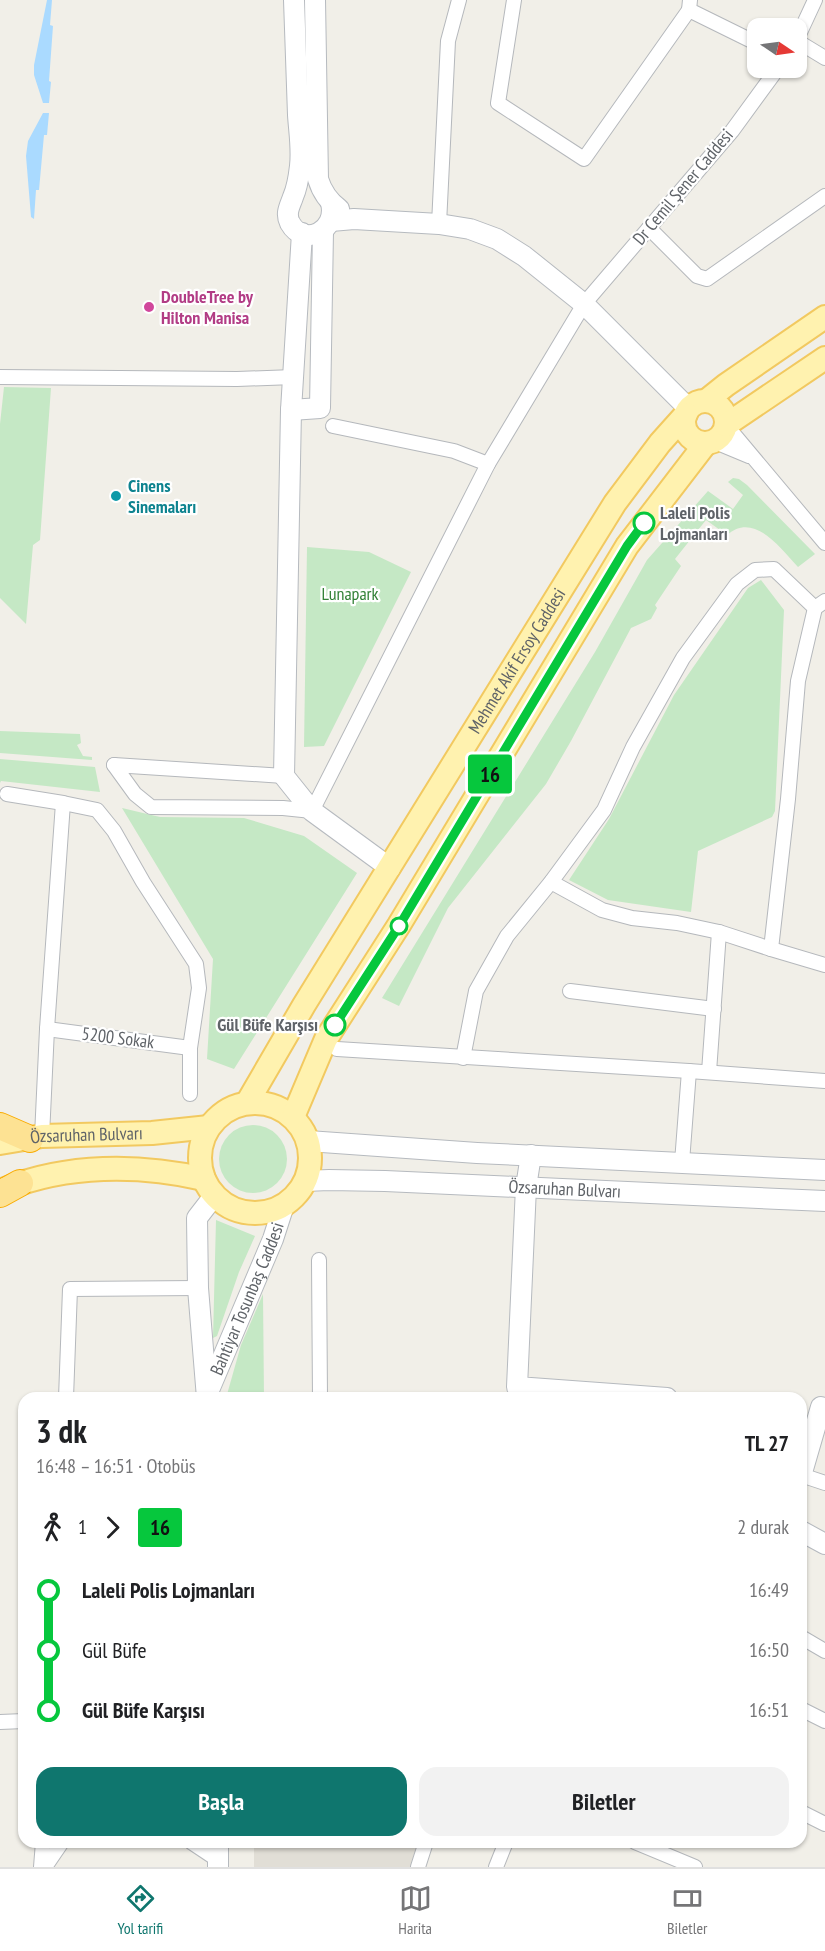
<!DOCTYPE html>
<html lang="tr">
<head>
<meta charset="utf-8">
<style>
  body { margin:0; font-family:"PT Sans Narrow",sans-serif; background:#f2f2f2; color:#202124; height:100vh; display:flex; flex-direction:column; font-size:22px; white-space:nowrap }
  * { box-sizing:border-box; margin:0 }
  p { font-size:20px; color:#757577 }
  .icon { flex:none; width:33px; height:33px; fill:none; stroke:currentColor; stroke-width:2; stroke-linecap:round; stroke-linejoin:round }
  .map { position:relative; flex:1; overflow:hidden }
  .panel { position:absolute; left:18px; top:1392px; width:789px; height:456px; display:flex; flex-direction:column; background:#fff; border-radius:18px; box-shadow:0 2px 4px #0004 }
  .panel>* { flex:none }
  .badge { padding:0 12px; border-radius:4px; font-size:21px; line-height:39px }
  .needle { width:39px; rotate:103deg }
  .fabs { position:absolute; left:747px; top:18px; display:grid; gap:12px }
  .fabs a { display:grid; place-items:center; width:60px; height:60px; border-radius:12px; background:#fff; box-shadow:0 2px 4px #0004; font-size:30px }
  .map>.badge { position:absolute; translate:-50% -50%; box-shadow:0 0 0 3px #fff }
  .legs { display:flex; align-items:center; gap:9px; height:66px; padding:0 18px; font-size:20px }
  .legs p { margin-inline-start:auto }
  .headline { display:flex; align-items:center; justify-content:space-between; height:102px; padding:0 18px }
  h1 { font-size:33px; font-weight:600; line-height:45px }
  .button { display:flex; gap:12px; margin-top:auto; padding:12px 18px }
  .button a { flex:1; height:69px; border-radius:18px; background:#0f766e; color:#fff; font-size:24px; font-weight:600; line-height:69px; text-align:center }
  .button a+a { background:#f2f2f2; color:#202124 }
  ul { padding:0 18px; list-style:none }
  li { display:flex; align-items:center; gap:21px; height:60px; font-size:22px }
  li i { display:grid; place-items:center; width:9px; height:100%; margin:0 8px; background:currentColor }
  li i::after { content:''; width:15px; height:15px; margin:-8px; border:4px solid; border-radius:50%; background:#fff }
  li p { margin-inline-start:auto }
  li:first-child i { background:linear-gradient(#0000 50%,currentColor 0) }
  li:last-child i { background:linear-gradient(currentColor 50%,#0000 0) }
  .dock { display:flex; justify-content:space-around; align-items:center; height:84px; border-top:2px solid #e0e0e0; background:#fff; font-size:16px; color:#757577 }
  .dock a { display:grid; justify-items:center; gap:3px }
  .dock .on { color:#0f766e }
  .map>svg:first-child { display:block }
</style>
</head>
<body>
<div class="map">
<svg width="825" height="1867" viewBox="0 0 825 1867">
  <rect width="100%" height="100%" fill="#f1efe8"/>
  <polygon fill="#e1ded6" points="254,1842 420,1842 410,1867 254,1867"/>
  <g fill="#c5e8c5">
    <polygon points="4,387 51,388 40,540 33,545 26,624 0,598 0,424"/>
    <path d="M 733,478 L 739,479 L 747,485 L 815,554 L 798,567 C 780,548 754,511 727,535 L 706,520 L 675,559 L 681,566 L 655,605 L 657,608 L 651,619 L 631,628 L 571,741 L 546,784 L 448,908 L 399,1006 L 382,998 L 595,652 L 647,560 L 708,491 L 733,509 L 743,495 L 728,482 Z"/>
    <polygon points="307,547 369,552 411,572 324,746 304,747"/>
    <polygon points="761,580 784,610 775,811 772,817 698,851 691,912 608,900 569,880 609,819 674,695 748,588"/>
    <polygon points="0,731 80,734 81,743 77,745 83,756 92,757 92,760 0,753"/>
    <polygon points="0,759 95,767 100,792 1,781 0,783"/>
    <polygon points="122,808 160,817 244,818 304,836 357,873 234,1069 207,1059 213,959"/>
    <circle cx="253" cy="1159" r="34"/>
    <polygon points="216,1220 255,1236 239,1272 217,1336 213,1338"/>
    <polygon points="263,1294 264,1398 226,1398 241,1345"/>
  </g>
  <g fill="#aadaff">
    <polygon points="47,0 52,0 50,25 53,26 49,81 51,82 49,103 43,103 34,75 34,65"/>
    <polygon points="43,113 49,113 47,135 44,135 39,190 36,190 34,219 31,217 26,156 28,141"/>
  </g>
  <g fill="none" stroke-linecap="round" stroke-linejoin="round">
    <g stroke="#b5b8bc" stroke-width="16">
      <g id="street">
        <polyline points="514,0 498,103 584,159 689,10"/>
        <polyline points="690,0 689,10 758,44"/>
        <polyline points="796,41 815,0"/>
        <polyline points="797,41 825,58"/>
        <polyline points="439,224 448,41 459,0"/>
        <polyline points="649,228 697,276 707,279 825,196"/>
        <polyline points="0,377 237,379 294,377"/>
        <polyline points="726,425 825,543"/>
        <polyline points="333,426 454,451 488,464"/>
        <polyline points="713,441 749,456"/>
        <polyline points="825,601 815,608 798,681 788,799 771,949 825,965"/>
        <polyline points="114,765 135,794 151,807 283,808 312,811 488,464 584,304 732,131 778,68"/>
        <polyline points="114,765 284,776"/>
        <polyline points="7,794 63,803 97,810 114,831 143,882 196,964 199,988 190,1048 190,1094"/>
        <polyline points="551,882 602,910 632,918 677,923 719,932 771,949"/>
        <polyline points="570,991 714,1009"/>
        <polyline points="47,1029 190,1048"/>
        <polyline points="337,1049 689,1071 825,1081"/>
        <polyline points="463,1058 476,991 507,936 551,882 604,810 633,747 683,658 737,584 755,570 774,569 815,608"/>
        <polyline points="709,1072 719,932"/>
        <polyline points="42,1136 47,1029 63,803"/>
        <polyline points="682,1162 689,1071"/>
        <polyline points="319,1260 320,1398"/>
        <polyline points="66,1398 70,1289 198,1288"/>
        <polyline points="801,1475 825,1483"/>
        <polyline points="801,1637 825,1651"/>
        <polyline points="801,1709 825,1721"/>
        <polyline points="0,1722 24,1721"/>
        <polyline points="801,1812 825,1824"/>
        <polyline points="191,1842 218,1860"/>
        <polyline points="635,1842 695,1867"/>
        <polyline points="41,1867 43,1842"/>
        <polyline points="45,1867 62,1842"/>
        <polyline points="418,1867 426,1842"/>
        <polyline points="496,1867 506,1842"/>
      </g>
    </g>
    <g stroke="#b6babf" stroke-width="22">
      <g id="secondary">
        <path d="M 294,0 C 295,38 297,77 298,115 C 299,131 302,149 300,166 C 299,175 297,188 293,197 C 290,206 285,213 290,223 C 304,248 338,231 331,203"/>
        <path d="M 315,0 L 318,179 C 322,192 328,201 339,209"/>
        <polyline points="331,221 354,219 439,224 470,229 497,239 524,256 584,304 689,409"/>
        <polyline points="302,233 291,410 284,776 312,811 390,868"/>
        <polyline points="291,410 320,408 323,231"/>
        <polyline points="308,1141 477,1153 825,1170"/>
        <polyline points="531,1155 526,1187 517,1387 667,1398"/>
        <path id="s1" d="M 305,1181 L 329,1180 L 385,1181 L 825,1201"/>
        <path id="s2" d="M 209,1390 L 273,1239 L 284,1205"/>
        <polyline points="207,1398 198,1288 197,1218 214,1196"/>
        <polyline points="801,1476 821,1407"/>
        <polyline points="801,1531 825,1544"/>
        <polyline points="218,1842 218,1867"/>
      </g>
    </g>
    <g stroke="#f2c960" stroke-width="26">
      <g id="primary">
        <polyline points="706,401 726,385 825,317"/>
        <circle cx="705" cy="422" r="21"/>
        <polyline points="726,425 825,358"/>
        <circle cx="255" cy="1158" r="55"/>
        <path id="s3" d="M 247,1103 L 304,1005 L 615,503 L 660,443 L 686,414"/>
        <polyline points="293,1117 326,1039 399,925 627,546 706,443"/>
        <path id="s4" d="M 0,1143 L 42,1136 L 152,1133 L 209,1127"/>
        <path d="M 5,1189 C 67,1164 139,1164 204,1179"/>
      </g>
    </g>
    <g stroke="#f9ab00" stroke-width="28">
      <g id="highway">
        <polyline points="0,1126 30,1139"/>
        <polyline points="0,1194 20,1183"/>
      </g>
    </g>
    <use href="#street" stroke="#fff" stroke-width="14"/>
    <use href="#secondary" stroke="#fff" stroke-width="20"/>
    <use href="#primary" stroke="#fff2af" stroke-width="22"/>
    <use href="#highway" stroke="#fde293" stroke-width="26"/>
  </g>
  <g fill="none" stroke-linecap="round" stroke-linejoin="round">
    <g stroke="#fff" stroke-width="14">
      <polyline id="line-1" points="335,1025 399,926 627,546 644,523"/>
    </g>
    <use href="#line-1" stroke="#06c73d" stroke-width="9"/>
  </g>
  <circle fill="#d1479c" stroke="#fff" stroke-width="2" cx="149" cy="307" r="6"/>
  <circle fill="#0f9aa8" stroke="#fff" stroke-width="2" cx="116" cy="496" r="6"/>
  <g fill="#fff" stroke="#06c73d" stroke-width="3">
    <circle cx="644" cy="523" r="10"/>
    <circle cx="399" cy="926" r="8"/>
    <circle cx="335" cy="1025" r="10"/>
  </g>
  <g text-anchor="middle" stroke-width="4.5" stroke-linejoin="round" paint-order="stroke">
    <g font-size="18" fill="#5f6368" stroke="#fff">
      <text transform="translate(683 187) rotate(-50)" y="6">Dr Cemil Şener Caddesi</text>
      <text dy="6" stroke="none"><textPath href="#s3" startOffset="518">Mehmet Akif Ersoy Caddesi</textPath></text>
      <text transform="translate(118 1038) rotate(7)" y="6">5200 Sokak</text>
      <text dy="6" stroke="none"><textPath href="#s4" startOffset="87">Özsaruhan Bulvarı</textPath></text>
      <text dy="6" stroke="none"><textPath href="#s1" startOffset="260">Özsaruhan Bulvarı</textPath></text>
      <text dy="6" stroke="none"><textPath href="#s2" startOffset="99">Bahtiyar Tosunbaş Caddesi</textPath></text>
    </g>
    <g font-size="18" font-weight="bold" fill="#b23c85" stroke="#fff" text-anchor="start">
      <text x="161" y="303">DoubleTree by<tspan x="161" dy="21">Hilton Manisa</tspan></text>
    </g>
    <g font-size="18" font-weight="bold" fill="#0d838f" stroke="#fff" text-anchor="start">
      <text x="128" y="492">Cinens<tspan x="128" dy="21">Sinemaları</tspan></text>
    </g>
    <g font-size="18" font-weight="bold" fill="#5f6368" stroke="#fff" text-anchor="start">
      <text x="660" y="519">Laleli Polis<tspan x="660" dy="21">Lojmanları</tspan></text>
      <text x="318" y="1031" text-anchor="end">Gül Büfe Karşısı</text>
    </g>
    <g font-size="18" fill="#348238" stroke="#fff">
      <text x="350" y="600">Lunapark</text>
    </g>
  </g>
</svg>
<div class="fabs">
<a><svg class="needle" viewBox="-14 -14 28 28"><path d="M0-13l5 13h-10z" fill="#e53935"/><path d="M0 13l5-13h-10z" fill="#757577"/></svg></a>
</div>
<b class="badge" style="left:490px;top:774px;background:#06c73d;color:#111">16</b>
<section class="panel">
<div class="headline"><div><h1>3 dk</h1><p>16:48 – 16:51 · Otobüs</p></div><b>TL 27</b></div>
<div class="legs"><svg class="icon" aria-label="walk" viewBox="0 0 24 24"><circle cx="13" cy="4" r="2"/><path d="M13 8l-2 6 4 7M11 14l-3 7M7 12l3-4h3l4 4"/></svg>1<svg class="icon" aria-label="forward" viewBox="0 0 24 24"><path d="M9 5l7 7-7 7"/></svg><b class="badge" style="background:#06c73d;color:#111">16</b><p>2 durak</p></div>
<ul>
<li><i style="color:#06c73d"></i><b>Laleli Polis Lojmanları</b><p>16:49</p></li>
<li><i style="color:#06c73d"></i><span>Gül Büfe</span><p>16:50</p></li>
<li><i style="color:#06c73d"></i><b>Gül Büfe Karşısı</b><p>16:51</p></li>
</ul>
<div class="button"><a>Başla</a><a>Biletler</a></div>
</section>
</div>
<nav class="dock">
<a class="on"><svg class="icon" aria-label="directions" viewBox="0 0 24 24"><path d="M12 3l9 9-9 9-9-9zM9 14v-3h6M13 9l2 2-2 2"/></svg>Yol tarifi</a>
<a><svg class="icon" aria-label="map" viewBox="0 0 24 24"><path d="M3 6l6-2 6 2 6-2v14l-6 2-6-2-6 2zM9 4v14M15 6v14"/></svg>Harita</a>
<a><svg class="icon" aria-label="tickets" viewBox="0 0 24 24"><path d="M3 7h18v10H3zM15 7v10"/></svg>Biletler</a>
</nav>
</body>
</html>
